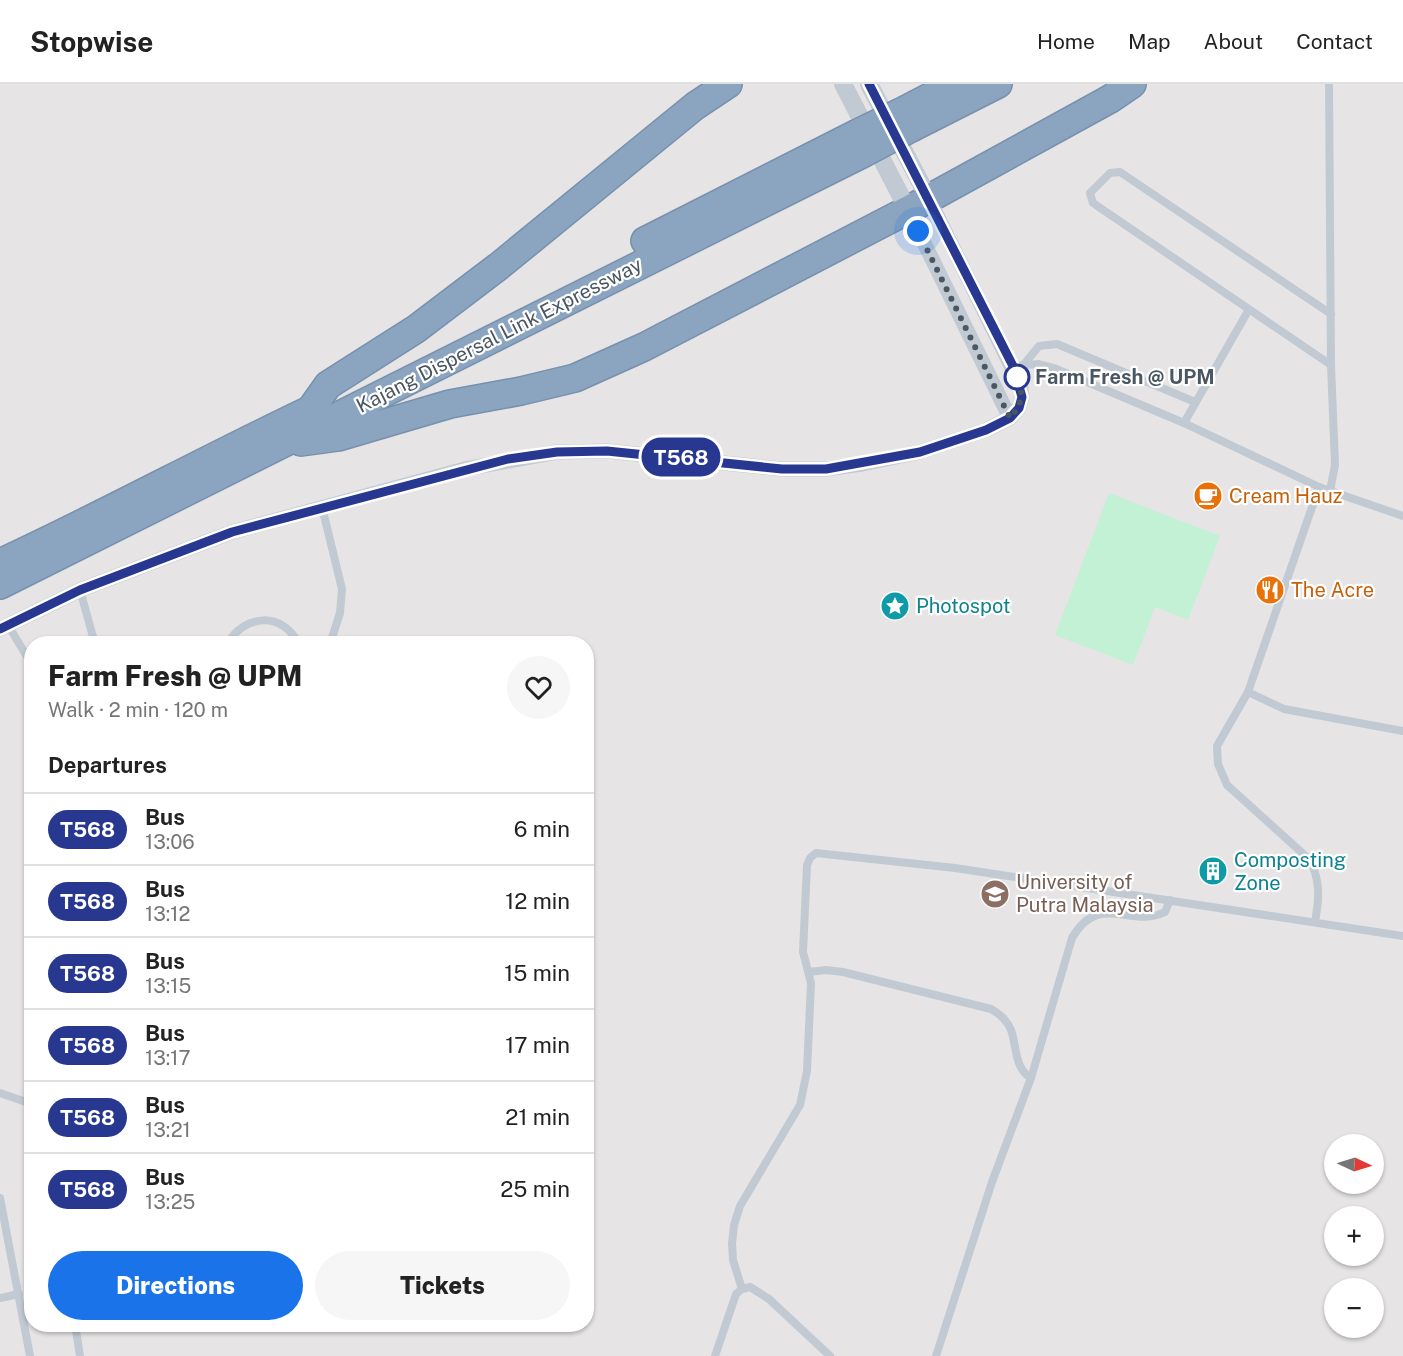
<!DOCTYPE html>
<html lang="en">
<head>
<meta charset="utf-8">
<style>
  body { margin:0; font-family:"Public Sans",sans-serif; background:#f6f6f6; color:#222; height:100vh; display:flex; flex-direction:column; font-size:22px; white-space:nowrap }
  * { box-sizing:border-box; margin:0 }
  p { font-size:20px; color:#767676 }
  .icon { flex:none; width:33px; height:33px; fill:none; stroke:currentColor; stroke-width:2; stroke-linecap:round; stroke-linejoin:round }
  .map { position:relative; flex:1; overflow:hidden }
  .details { position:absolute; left:24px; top:552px; width:570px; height:696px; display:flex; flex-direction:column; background:#fff; border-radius:24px; box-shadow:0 2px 4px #0004 }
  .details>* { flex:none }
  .badge { padding:0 12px; border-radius:20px; font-size:21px; line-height:39px }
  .needle { width:39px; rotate:94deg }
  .buttons { position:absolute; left:1324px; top:1050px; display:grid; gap:12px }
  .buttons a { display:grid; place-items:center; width:60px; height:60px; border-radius:50%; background:#fff; box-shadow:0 2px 4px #0004; font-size:30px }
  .you { position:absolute; width:30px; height:30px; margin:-15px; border:4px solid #fff; border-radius:50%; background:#1a73e8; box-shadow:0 0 0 9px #1a73e833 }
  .map>.badge { position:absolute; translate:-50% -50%; box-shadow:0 0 0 3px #fff }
  h2 { padding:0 24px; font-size:22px; line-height:54px }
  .round { display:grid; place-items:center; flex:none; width:63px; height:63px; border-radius:32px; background:#f6f6f6 }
  .summary { display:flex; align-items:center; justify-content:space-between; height:102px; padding:0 24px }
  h1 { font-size:28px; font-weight:800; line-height:45px }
  .cta { display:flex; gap:12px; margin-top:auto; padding:12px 24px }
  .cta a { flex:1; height:69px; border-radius:36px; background:#1a73e8; color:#fff; font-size:24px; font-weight:800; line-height:69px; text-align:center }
  .cta a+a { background:#f6f6f6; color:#222 }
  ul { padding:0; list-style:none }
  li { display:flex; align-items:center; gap:18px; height:72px; padding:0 24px; border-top:2px solid #e0e0e0 }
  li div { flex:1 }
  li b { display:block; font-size:22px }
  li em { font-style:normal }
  li .badge { min-width:66px; font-weight:700; text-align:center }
  header { display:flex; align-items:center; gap:36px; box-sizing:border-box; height:84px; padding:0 30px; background:#fff; border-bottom:2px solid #e0e0e0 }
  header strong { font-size:28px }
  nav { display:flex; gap:33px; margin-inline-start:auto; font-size:21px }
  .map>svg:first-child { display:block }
</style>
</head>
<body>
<header>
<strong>Stopwise</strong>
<nav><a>Home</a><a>Map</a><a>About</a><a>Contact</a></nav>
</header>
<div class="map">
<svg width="1403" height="1272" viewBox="0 0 1403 1272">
  <rect width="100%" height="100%" fill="#f5f3f3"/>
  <path fill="#e6e4e5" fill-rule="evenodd" d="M 0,0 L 1403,0 L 1403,1272 L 0,1272 ZM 32,560 L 586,560 L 586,1240 L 32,1240 ZM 1335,1060 L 1374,1060 L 1374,1100 L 1335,1100 ZM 1335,1132 L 1374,1132 L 1374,1172 L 1335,1172 ZM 1335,1204 L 1374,1204 L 1374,1244 L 1335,1244 Z"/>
  <polygon fill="#c3f1d5" points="1109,409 1220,452 1188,536 1155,523 1133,581 1055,551"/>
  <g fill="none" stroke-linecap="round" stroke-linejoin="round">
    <g stroke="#7690ad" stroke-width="30">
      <g id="motorway">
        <polyline points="901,28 955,0"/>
        <polyline points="913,43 998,0"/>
        <polyline points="645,157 856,50"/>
        <polyline points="311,325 328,301 416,245 499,182 695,22 728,0"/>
        <polyline points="301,358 338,353 450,320 521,307 575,294 644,263 908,126 1110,15 1132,0"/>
        <path d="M 0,479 C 106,430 208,374 314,324"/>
        <polyline points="0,501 862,70"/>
      </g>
    </g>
    <g stroke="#c1cad2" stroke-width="8">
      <polyline points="1329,0 1331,281 1335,381 1330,407"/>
      <polyline points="1025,279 1039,262 1057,260 1195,318"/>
      <polyline points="1331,281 1093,119 1090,109 1110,89 1120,88 1331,230"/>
      <polyline points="1013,282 1039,280 1054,284 1184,339 1319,403 1403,432"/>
      <polyline points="1184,339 1248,227"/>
      <polyline points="322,423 342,505 340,529 330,560"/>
      <polyline points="80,506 95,560"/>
      <polyline points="8,541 32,581"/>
      <path d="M 227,560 C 245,530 282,527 299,560"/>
      <polyline points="1248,608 1284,625 1403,647"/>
      <path d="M 1315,838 C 1319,815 1321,798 1310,776 L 1227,701 L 1218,680 L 1217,662 L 1248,608 L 1319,403"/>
      <path d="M 809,888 L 826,886 L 843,888 L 991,925 C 1000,930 1007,936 1011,946 C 1017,962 1014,984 1031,994"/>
      <polyline points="0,1009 32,1020"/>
      <polyline points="0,1114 30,1272"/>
      <polyline points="742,1205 733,1176 732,1160 734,1141 740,1122 800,1021 807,987 811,899 803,868 807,781 810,774 816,769 955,784 1403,852"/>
      <polyline points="0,1214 19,1210"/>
      <polyline points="75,1240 80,1272"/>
      <polyline points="715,1272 736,1210 742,1205 750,1203 769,1215 830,1272"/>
      <path d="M 936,1272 L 992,1098 L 1031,994 L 1072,854 C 1099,807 1130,845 1165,828 L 1170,816"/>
    </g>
    <g stroke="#c1cad2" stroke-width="15">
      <polyline points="908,126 1010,334"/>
      <polyline points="0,545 80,506 232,448 465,385 557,368 607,367 782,385 826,385 862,380 920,368 986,346 1010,334 1019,324 1022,313 1020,300 929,115"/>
    </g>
    <g stroke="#c1cad2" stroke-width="18">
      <polyline points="843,0 908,126"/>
      <polyline points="869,0 929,115"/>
    </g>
    <use href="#motorway" stroke="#8ba5c1" stroke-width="27"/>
    <g stroke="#7690ad" stroke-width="30" stroke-linecap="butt">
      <g id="motorway-bridge">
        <polyline points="856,50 901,28"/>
        <polyline points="862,70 913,43"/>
      </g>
    </g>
    <use href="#motorway-bridge" stroke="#8ba5c1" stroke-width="27"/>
  </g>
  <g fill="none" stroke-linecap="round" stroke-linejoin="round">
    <g stroke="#fff" stroke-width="14">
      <polyline id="line" points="0,545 80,506 232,448 508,375 557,368 607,367 782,385 826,385 920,368 986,346 1010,334 1019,324 1022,313 1013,282 869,0"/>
    </g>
    <use href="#line" stroke="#283890" stroke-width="9"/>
    <path stroke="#4a5661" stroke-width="6" stroke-dasharray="0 10.8" d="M 918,147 L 1010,334 C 1022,321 1024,310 1017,293"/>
  </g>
  <defs>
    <g id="cafe-disc" transform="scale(1.5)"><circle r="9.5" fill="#e8710a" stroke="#fff"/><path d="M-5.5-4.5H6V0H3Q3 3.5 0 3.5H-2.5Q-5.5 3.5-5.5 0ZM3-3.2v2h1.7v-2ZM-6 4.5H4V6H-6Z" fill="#fff"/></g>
    <g id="restaurant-disc" transform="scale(1.5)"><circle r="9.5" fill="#e8710a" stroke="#fff"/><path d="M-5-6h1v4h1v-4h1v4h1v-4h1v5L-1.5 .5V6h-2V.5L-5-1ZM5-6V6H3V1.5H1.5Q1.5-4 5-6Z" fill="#fff"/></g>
    <g id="sight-disc" transform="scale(1.5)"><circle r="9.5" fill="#0f9aa8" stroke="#fff"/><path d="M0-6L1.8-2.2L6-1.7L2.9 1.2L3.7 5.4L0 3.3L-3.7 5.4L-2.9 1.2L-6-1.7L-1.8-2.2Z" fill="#fff"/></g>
    <g id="building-disc" transform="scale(1.5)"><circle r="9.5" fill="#0f9aa8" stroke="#fff"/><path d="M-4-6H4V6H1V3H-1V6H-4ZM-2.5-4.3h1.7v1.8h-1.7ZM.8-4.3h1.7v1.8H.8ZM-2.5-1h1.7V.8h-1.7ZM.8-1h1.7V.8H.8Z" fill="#fff"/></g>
    <g id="university-disc" transform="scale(1.5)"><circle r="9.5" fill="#8d6e63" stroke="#fff"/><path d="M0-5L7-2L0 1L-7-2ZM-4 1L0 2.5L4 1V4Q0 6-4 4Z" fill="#fff"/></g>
  </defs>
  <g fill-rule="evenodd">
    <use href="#cafe-disc" x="1208" y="412"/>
    <use href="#restaurant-disc" x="1270" y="506"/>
    <use href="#sight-disc" x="895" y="522"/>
    <use href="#building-disc" x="1213" y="787"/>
    <use href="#university-disc" x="995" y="810"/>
  </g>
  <circle fill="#fff" stroke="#283890" stroke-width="3" cx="1017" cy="293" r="12"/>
  <g text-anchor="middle" stroke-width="4.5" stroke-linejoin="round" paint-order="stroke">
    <g font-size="20" fill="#4a5661" stroke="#fff">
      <text transform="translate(499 251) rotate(-27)" y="7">Kajang Dispersal Link Expressway</text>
    </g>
    <g font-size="20" font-weight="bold" fill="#4a5661" stroke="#fff" text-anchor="start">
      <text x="1035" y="300">Farm Fresh @ UPM</text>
    </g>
    <g font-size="20" fill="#c56008" stroke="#fff" text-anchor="start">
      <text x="1229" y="419">Cream Hauz</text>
      <text x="1291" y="513">The Acre</text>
    </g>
    <g font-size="20" fill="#0d838f" stroke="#fff" text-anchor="start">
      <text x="916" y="529">Photospot</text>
      <text x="1234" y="783">Composting<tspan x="1234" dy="23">Zone</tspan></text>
    </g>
    <g font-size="20" fill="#785e54" stroke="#fff" text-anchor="start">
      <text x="1016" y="805">University of<tspan x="1016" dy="23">Putra Malaysia</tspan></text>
    </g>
  </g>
</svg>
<div class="buttons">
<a><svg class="needle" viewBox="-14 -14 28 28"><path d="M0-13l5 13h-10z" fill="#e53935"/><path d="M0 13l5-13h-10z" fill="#767676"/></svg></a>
<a>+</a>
<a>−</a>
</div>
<div class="you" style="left:918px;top:147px"></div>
<b class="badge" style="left:681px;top:373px;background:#283890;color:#fff">T568</b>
<section class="details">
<div class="summary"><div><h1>Farm Fresh @ UPM</h1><p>Walk · 2 min · 120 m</p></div><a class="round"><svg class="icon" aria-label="heart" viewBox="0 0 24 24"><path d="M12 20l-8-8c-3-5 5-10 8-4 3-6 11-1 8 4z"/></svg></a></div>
<h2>Departures</h2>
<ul>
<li><span class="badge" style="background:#283890;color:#fff">T568</span><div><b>Bus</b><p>13:06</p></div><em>6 min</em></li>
<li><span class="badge" style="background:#283890;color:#fff">T568</span><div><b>Bus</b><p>13:12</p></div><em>12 min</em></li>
<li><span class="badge" style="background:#283890;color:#fff">T568</span><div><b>Bus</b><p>13:15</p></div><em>15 min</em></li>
<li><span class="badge" style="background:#283890;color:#fff">T568</span><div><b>Bus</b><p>13:17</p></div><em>17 min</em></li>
<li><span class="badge" style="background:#283890;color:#fff">T568</span><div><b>Bus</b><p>13:21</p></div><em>21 min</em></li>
<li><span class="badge" style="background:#283890;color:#fff">T568</span><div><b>Bus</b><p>13:25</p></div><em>25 min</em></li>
</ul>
<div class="cta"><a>Directions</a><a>Tickets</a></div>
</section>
</div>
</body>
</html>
